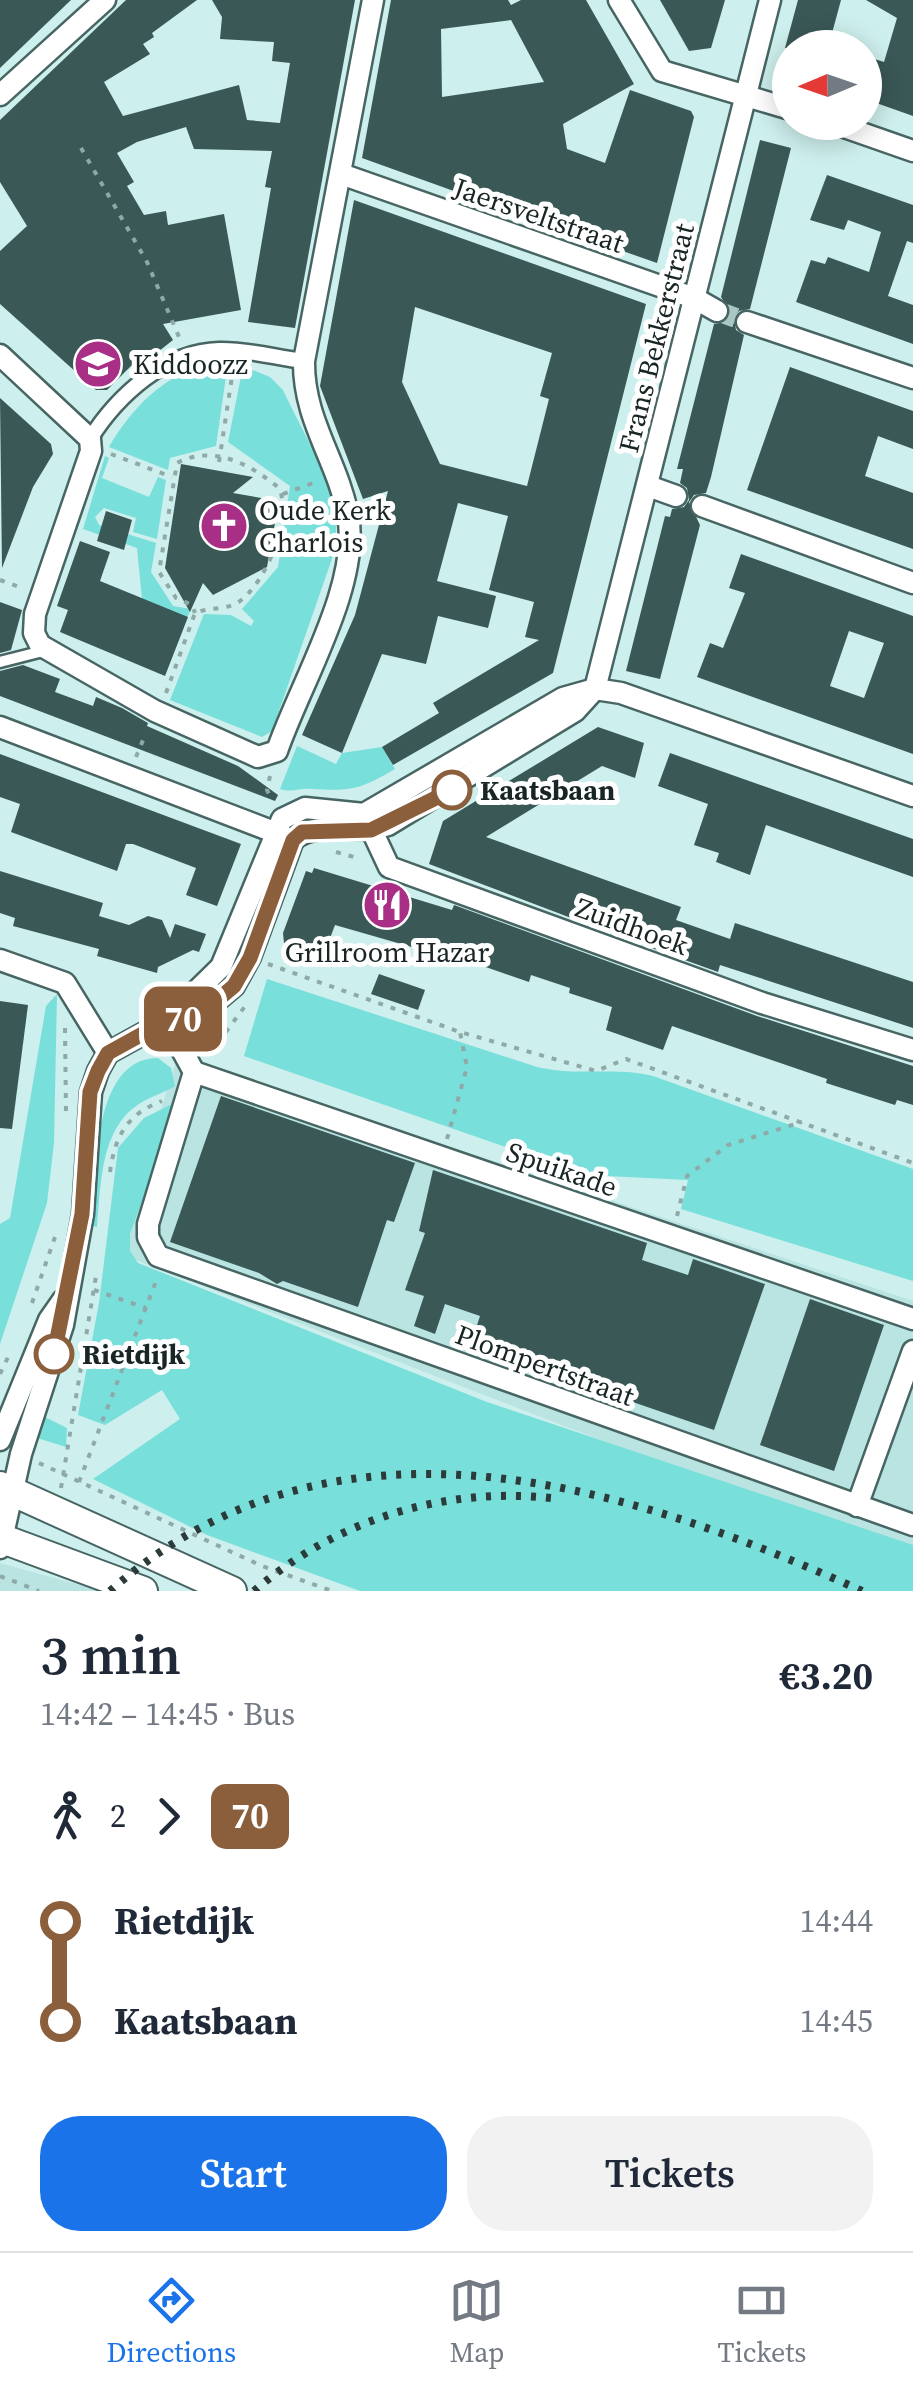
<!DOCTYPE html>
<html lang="en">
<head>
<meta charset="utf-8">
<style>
  body { margin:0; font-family:"Source Serif 4",serif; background:#f2f2f3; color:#1f2937; height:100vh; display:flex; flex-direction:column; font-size:38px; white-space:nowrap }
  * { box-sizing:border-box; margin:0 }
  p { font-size:32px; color:#747a83 }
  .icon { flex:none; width:55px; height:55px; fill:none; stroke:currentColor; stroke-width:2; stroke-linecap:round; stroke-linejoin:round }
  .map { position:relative; height:1591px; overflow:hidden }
  .details { display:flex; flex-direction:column; background:#fff; flex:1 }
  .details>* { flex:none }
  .badge { padding:0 20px; border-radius:15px; font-size:35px; line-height:65px }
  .needle { width:65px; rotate:268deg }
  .controls { position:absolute; left:772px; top:30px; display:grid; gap:20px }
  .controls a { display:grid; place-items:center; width:110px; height:110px; border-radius:50%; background:#fff; box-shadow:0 5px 25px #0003; font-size:50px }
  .map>.badge { position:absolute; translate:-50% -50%; box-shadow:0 0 0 5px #fff }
  .legs { display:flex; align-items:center; gap:15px; height:110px; padding:0 40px; font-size:32px }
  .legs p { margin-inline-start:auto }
  .overview { display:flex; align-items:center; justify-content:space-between; height:170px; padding:0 40px }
  h1 { font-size:55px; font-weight:600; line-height:75px }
  .primary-button { display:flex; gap:20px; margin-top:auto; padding:20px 40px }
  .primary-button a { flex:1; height:115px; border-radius:40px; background:#1a73e8; color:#fff; font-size:40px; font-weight:600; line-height:115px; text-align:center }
  .primary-button a+a { background:#f2f2f3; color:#1f2937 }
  ul { padding:0 40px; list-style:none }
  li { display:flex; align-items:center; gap:35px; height:100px; font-size:38px }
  li i { display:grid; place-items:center; width:15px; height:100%; margin:0 12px; background:currentColor }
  li i::after { content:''; width:25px; height:25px; margin:-12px; border:8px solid; border-radius:50%; background:#fff }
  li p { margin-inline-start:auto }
  li:first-child i { background:linear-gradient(#0000 50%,currentColor 0) }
  li:last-child i { background:linear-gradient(currentColor 50%,#0000 0) }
  .dock { display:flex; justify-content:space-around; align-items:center; height:140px; border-top:2px solid #e0e1e3; background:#fff; font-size:28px; color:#747a83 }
  .dock a { display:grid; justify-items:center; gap:5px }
  .dock .current { color:#1a73e8 }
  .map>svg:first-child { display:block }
</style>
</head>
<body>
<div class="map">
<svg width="913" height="1591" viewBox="0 0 913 1591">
  <rect width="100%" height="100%" fill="#cdefed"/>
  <g fill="#b9e4e2">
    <polygon points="178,1056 913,1301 913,1561 115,1252"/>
    <polygon points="0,1563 101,1591 0,1591"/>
  </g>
  <g fill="#78dfdb">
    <path d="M 208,365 L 226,365 L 227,369 L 216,446 L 170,458 L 168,470 L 109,447 C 130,410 165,373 208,365 Z"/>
    <path d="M 243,366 L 270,377 L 283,390 C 304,436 346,499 334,553 L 272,731 L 262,737 L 170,700 L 204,614 L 231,615 L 251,626 L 254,621 L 242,609 L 278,567 L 290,486 L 228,442 Z"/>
    <polygon points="105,456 109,458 102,478 149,497 158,477 166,480 157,539 133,532 136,518 104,508 95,517 99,525 156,543 151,572 173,606 191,609 187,618 142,599 137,548 83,529"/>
    <path d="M 297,746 L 336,764 L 342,753 L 382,747 L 395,769 C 359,790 352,791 312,789 C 300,788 291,793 280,789 Z"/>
    <path d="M 267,979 L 537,1067 C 580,1077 615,1066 653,1076 L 913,1169 L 913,1281 L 681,1209 L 688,1180 L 586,1175 L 244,1056 Z"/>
    <polygon points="57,994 54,1143 47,1203 0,1344 0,1224 10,1218 46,1006"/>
    <path d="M 158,1058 L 171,1068 L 175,1086 C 164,1093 151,1096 139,1104 C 100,1129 101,1185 97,1227 L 93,1226 C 96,1181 90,1058 158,1058 Z"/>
    <polygon points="170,1105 176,1109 130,1234 130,1251 138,1263 487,1402 913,1545 913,1591 360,1591 207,1535 93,1479 180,1419 162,1390 105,1425 78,1415 99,1303 118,1148 144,1118"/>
    <polygon points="45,1417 67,1428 66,1447 37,1438"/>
  </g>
  <g fill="#3a5856" fill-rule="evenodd">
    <polygon points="0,0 71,0 0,68"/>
    <polygon points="126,0 197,0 152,33 154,37 143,44 150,54 104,82 123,116 239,85 247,120 280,123 290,63 272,61 274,42 220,39 222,17 212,0 355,0 295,328 248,322 271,188 265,187 272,151 194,149 186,127 137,142 117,153 134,182 127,186 144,215 166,211 168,225 224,214 241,310 163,324 173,340 149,359 145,352 107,390 96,390 0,304 0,251 27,226 0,182 0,120"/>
    <path d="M 391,0 L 508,0 L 511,5 L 521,0 L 586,0 L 634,84 L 563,124 L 567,149 L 605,163 L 630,90 L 691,111 L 694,117 L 657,263 L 617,249 L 618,243 L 578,229 L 576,235 L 362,158 ZM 511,20 L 544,82 L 442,97 L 441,29 Z"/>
    <polygon points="660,0 725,0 711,48 689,51"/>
    <polygon points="798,0 841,0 828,48 785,48"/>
    <polygon points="866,0 913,0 913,116 865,99 865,56 884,62 897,18"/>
    <polygon points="760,140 791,148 750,309 739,311 734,319 736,330 744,335 711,477 706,493 694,495 689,502 700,525 660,679 626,671 665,516 670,517 672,509 684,507 689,500 687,488 680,483 683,469 677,469 714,324 725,322 731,312 721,297"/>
    <polygon points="827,175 913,205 913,243 907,241 888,296 913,305 913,344 796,302 811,260 825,264 828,257 869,272 881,232 848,220 844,230 810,220"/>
    <path d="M 354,200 L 646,304 L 553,673 L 393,765 L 382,747 L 439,713 L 433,703 L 539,640 L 525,637 L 534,602 L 489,590 L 508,516 L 458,503 L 437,581 L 496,596 L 488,628 L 438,616 L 426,664 L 382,654 L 342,753 L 302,735 L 355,615 L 388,491 L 363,499 L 320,386 ZM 415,307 L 552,353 L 540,396 L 549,399 L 527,486 L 440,464 L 402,382 Z"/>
    <polygon points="790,367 913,411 913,449 878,436 865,476 913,493 913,549 747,490"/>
    <polygon points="0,398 51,444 53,454 33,487 2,568"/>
    <polygon points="181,464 253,477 233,493 279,501 267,567 213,595 203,583 190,612 165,568"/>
    <polygon points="106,511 132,520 124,550 97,541"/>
    <polygon points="80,541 110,552 100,581 188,617 165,676 60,632 68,610 57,606"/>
    <path d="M 741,554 L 913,616 L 913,754 L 697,677 L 710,643 L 723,648 L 745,593 L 729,588 ZM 849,631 L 884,643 L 864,698 L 830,686 Z"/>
    <polygon points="0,602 22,610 11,650 0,653"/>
    <polygon points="23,665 60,679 55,692 93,706 96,697 122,708 148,723 147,726 238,766 278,795 275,801 0,696 0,671"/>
    <polygon points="598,727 644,743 635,778 602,766 486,837 681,907 676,920 730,939 735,923 913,982 913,1028 720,965 718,972 635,942 637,936 602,923 600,929 429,864 443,821"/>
    <polygon points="670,753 913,839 913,877 766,825 750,875 716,862 719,853 694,845 708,804 658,786"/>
    <polygon points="0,754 241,844 217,906 186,895 196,868 133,844 126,844 117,871 11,832 20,804 0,797"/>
    <polygon points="314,868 452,910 454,905 757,1016 913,1066 913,1105 897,1100 895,1105 826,1083 827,1079 672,1026 663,1050 606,1030 612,1007 569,993 570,988 531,975 529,982 437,950 436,954 335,925 323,957 284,943 283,933 306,871 312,873"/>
    <polygon points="0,871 103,903 99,916 129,925 148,916 162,920 170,938 175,924 206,934 199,952 193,950 158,967 157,973 97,956 99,949 13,926 15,918 0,913"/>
    <polygon points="379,974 425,990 418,1010 371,994"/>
    <polygon points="0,1001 28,1005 12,1129 0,1128"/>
    <polygon points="221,1096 415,1163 394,1222 387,1220 358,1307 283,1281 277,1284 259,1273 170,1242"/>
    <polygon points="433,1170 647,1243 642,1260 688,1275 693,1259 765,1284 714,1430 470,1346 480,1316 445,1304 435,1334 414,1326 424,1296 405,1290 425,1233 419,1231"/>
    <polygon points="810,1299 884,1325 834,1471 760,1445"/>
  </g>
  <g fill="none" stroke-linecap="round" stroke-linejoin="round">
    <polyline stroke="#a9c7c5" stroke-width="20" stroke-dasharray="20 10" stroke-linecap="butt" points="717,311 747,322"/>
    <g stroke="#476563" stroke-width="15">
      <polyline id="service" points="0,662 47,650"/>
    </g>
    <g stroke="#476563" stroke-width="19">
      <path id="pedestrian" d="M 90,439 C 117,396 166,351 219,350 C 247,349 277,358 304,361"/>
    </g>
    <g stroke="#476563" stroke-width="25">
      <g id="minor">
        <polyline points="619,0 662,71 790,109"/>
        <polyline points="0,95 105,0"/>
        <polyline points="830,122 913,151"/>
        <polyline points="341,174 694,298 717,311"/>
        <polyline points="747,322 913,378"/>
        <path d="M 0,355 L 90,439 L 91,451 L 35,614 L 34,633 L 40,645 L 155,711 L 258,757 L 277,751 C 300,684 361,584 348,516 C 338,461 303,420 304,361 L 373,0"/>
        <polyline points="648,486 676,496"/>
        <polyline points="702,506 913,583"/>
        <polyline points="0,727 282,835"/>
        <polyline points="367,820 389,867 762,1003 913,1050"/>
        <path d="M 293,840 C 317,819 358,835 388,825 L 575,711 L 595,689 L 770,0"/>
        <polyline points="0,960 65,983 108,1053"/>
        <polyline points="166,1021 194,1072 148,1224 148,1237 158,1256 913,1525"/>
        <polyline points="166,1021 221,967 282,819 305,808 364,814 563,698 595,689 621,693 913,796"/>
        <polyline points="194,1072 913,1319"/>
        <polyline points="0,1440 49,1320 63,1300"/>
        <polyline points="857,1506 913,1351"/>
        <polyline points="0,1548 21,1454 63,1325 83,1214 91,1092 98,1071 108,1053 166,1021 196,1018 234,986 250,957 293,840"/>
      </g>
    </g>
    <g stroke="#476563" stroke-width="32">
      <g id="secondary">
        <polyline points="0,1486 232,1591"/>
        <polyline points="0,1538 143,1591"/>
      </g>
    </g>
    <g stroke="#8ea9a8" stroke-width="4" stroke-dasharray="5 8" stroke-linecap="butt">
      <polyline points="81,148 147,262 179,337"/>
      <polyline points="111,454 172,477"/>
      <polyline points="219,462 233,370"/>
      <polyline points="283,494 316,482"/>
      <polyline points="0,580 22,588"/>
      <path d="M 166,693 L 195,613 C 209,607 229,610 240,601 C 266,582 293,518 279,488 C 250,464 213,444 177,463 L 159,572 L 176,598 L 192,605 L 195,613"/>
      <polyline points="136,757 146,733"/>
      <polyline points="270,776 267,790 272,800"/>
      <polyline points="336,852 361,859"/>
      <polyline points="268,964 460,1032 596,1071 626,1059 913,1163"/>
      <polyline points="65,1028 66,1113"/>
      <polyline points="210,1053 246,1005"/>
      <polyline points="447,1139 467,1067 460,1032"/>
      <path d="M 110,1172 C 115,1136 127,1114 162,1101"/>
      <polyline points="677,1216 687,1176 728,1145 802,1122"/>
      <polyline points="94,1290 146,1308"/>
      <polyline points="32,1303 55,1237"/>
      <polyline points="0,1374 10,1353"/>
      <polyline points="39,1463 262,1566 332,1591"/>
      <polyline points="79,1482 158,1276"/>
      <polyline points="61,1488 96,1276"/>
      <polyline points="0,1576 39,1591"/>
    </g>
    <use href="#service" stroke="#fff" stroke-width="10"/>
    <use href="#pedestrian" stroke="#fff" stroke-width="14"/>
    <use href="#minor" stroke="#fff" stroke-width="20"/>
    <use href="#secondary" stroke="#fff" stroke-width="28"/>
    <g stroke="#2c3b3a" stroke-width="8" stroke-dasharray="5 10" stroke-linecap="butt">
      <path d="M 110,1591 C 332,1394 622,1482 862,1591"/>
      <path d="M 254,1591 C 338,1518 449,1485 560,1499"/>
    </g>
  </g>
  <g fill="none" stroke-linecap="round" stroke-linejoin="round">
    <g stroke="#fff" stroke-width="22">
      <polyline id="line-1" points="54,1354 82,1214 90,1092 98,1071 108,1053 166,1021 196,1018 234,986 250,958 293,840 302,832 371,830 452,790"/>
    </g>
    <use href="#line-1" stroke="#8b5e3c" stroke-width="15"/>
  </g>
  <defs>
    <g id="school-disc" transform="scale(2.5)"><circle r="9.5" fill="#a82f85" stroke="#fff"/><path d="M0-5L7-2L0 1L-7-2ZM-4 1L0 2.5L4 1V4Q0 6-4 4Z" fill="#fff"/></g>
    <g id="church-disc" transform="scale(2.5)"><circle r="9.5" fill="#a82f85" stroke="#fff"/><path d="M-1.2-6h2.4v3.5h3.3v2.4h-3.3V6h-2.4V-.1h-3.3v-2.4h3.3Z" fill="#fff"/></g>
    <g id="restaurant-disc" transform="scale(2.5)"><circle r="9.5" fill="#a82f85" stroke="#fff"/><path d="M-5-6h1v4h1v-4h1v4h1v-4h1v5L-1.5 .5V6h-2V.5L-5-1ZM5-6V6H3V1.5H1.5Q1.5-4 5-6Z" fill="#fff"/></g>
  </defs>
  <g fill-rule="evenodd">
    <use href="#school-disc" x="98" y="364"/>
    <use href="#church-disc" x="224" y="526"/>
    <use href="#restaurant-disc" x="387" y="905"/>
  </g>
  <g fill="#fff" stroke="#8b5e3c" stroke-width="5">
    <circle cx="452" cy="790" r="18"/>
    <circle cx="54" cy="1354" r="18"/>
  </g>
  <g text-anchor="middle" stroke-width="10" stroke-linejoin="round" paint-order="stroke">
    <g font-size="28" fill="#182524" stroke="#fff">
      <text transform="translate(539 215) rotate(19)" y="10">Jaersveltstraat</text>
      <text transform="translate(656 338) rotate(-76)" y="10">Frans Bekkerstraat</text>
      <text transform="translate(632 926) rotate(20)" y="10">Zuidhoek</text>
      <text transform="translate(562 1169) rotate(19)" y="10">Spuikade</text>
      <text transform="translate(545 1365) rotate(20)" y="10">Plompertstraat</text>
    </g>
    <g font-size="28" fill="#182524" stroke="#fff" text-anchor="start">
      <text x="133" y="374">Kiddoozz</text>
      <text x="259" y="520">Oude Kerk<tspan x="259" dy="32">Charlois</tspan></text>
      <text x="387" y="962" text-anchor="middle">Grillroom Hazar</text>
    </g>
    <g font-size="28" font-weight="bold" fill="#182524" stroke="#fff" text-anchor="start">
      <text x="480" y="800">Kaatsbaan</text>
      <text x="82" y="1364">Rietdijk</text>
    </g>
  </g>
</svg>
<div class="controls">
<a><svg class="needle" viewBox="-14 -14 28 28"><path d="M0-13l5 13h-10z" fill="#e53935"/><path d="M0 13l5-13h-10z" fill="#747a83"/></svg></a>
</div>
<b class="badge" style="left:183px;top:1019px;background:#8b5e3c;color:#fff">70</b>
</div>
<section class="details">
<div class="overview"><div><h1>3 min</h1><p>14:42 – 14:45 · Bus</p></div><b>€3.20</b></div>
<div class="legs"><svg class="icon" aria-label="walk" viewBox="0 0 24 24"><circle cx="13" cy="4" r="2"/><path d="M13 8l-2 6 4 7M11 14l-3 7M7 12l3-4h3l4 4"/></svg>2<svg class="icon" aria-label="forward" viewBox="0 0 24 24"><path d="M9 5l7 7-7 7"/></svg><b class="badge" style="background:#8b5e3c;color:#fff">70</b></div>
<ul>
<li><i style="color:#8b5e3c"></i><b>Rietdijk</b><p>14:44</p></li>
<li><i style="color:#8b5e3c"></i><b>Kaatsbaan</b><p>14:45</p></li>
</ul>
<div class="primary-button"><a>Start</a><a>Tickets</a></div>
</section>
<nav class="dock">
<a class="current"><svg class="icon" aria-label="directions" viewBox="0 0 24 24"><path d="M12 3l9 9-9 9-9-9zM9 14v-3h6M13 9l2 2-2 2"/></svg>Directions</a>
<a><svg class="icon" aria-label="map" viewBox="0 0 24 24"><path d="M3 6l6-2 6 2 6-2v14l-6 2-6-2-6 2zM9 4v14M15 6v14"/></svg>Map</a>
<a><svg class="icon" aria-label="tickets" viewBox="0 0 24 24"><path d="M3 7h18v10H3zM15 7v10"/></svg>Tickets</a>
</nav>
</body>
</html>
